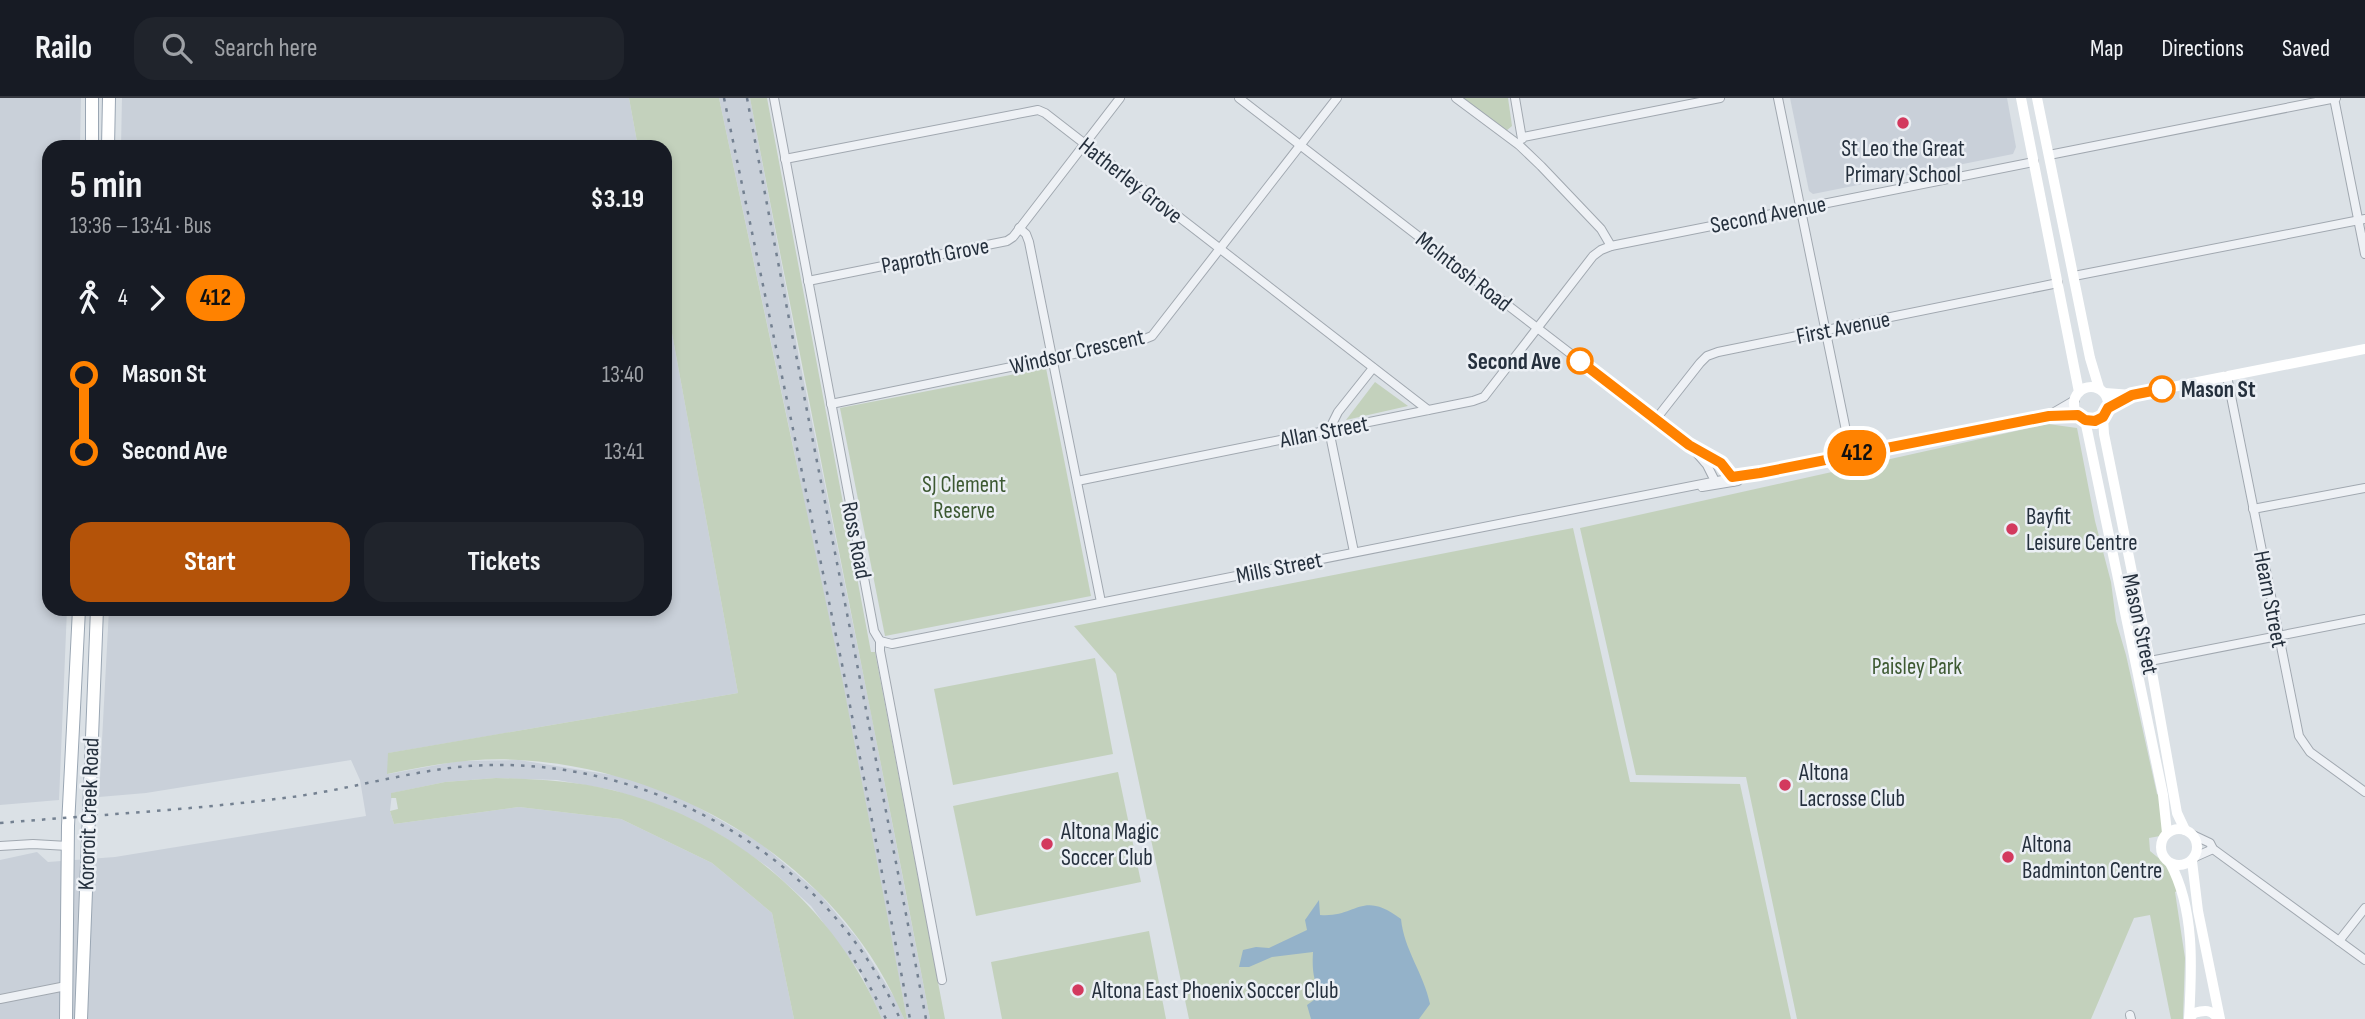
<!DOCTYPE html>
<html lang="en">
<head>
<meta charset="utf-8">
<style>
  body { margin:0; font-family:"Sofia Sans Condensed",sans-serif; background:#20242c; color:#f1f3f6; height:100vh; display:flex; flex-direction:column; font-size:26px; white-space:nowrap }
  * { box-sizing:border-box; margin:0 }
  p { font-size:23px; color:#9ea1a6 }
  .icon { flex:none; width:38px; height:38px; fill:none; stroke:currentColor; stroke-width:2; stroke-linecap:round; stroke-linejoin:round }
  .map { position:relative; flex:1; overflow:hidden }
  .sheet { position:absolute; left:42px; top:42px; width:630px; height:476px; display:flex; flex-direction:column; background:#171b24; border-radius:21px; box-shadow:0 4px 10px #0003 }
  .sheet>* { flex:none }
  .badge { padding:0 14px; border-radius:23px; font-size:24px; line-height:46px }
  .map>.badge { position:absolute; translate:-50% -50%; box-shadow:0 0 0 4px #fff }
  .legs { display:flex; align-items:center; gap:10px; height:77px; padding:0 28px; font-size:23px }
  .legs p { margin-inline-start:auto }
  .head { display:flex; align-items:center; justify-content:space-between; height:119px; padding:0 28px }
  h1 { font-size:38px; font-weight:700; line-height:52px }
  .cta { display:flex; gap:14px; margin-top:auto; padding:14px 28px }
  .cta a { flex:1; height:80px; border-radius:21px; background:#b45309; color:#fff; font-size:28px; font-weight:700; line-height:80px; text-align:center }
  .cta a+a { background:#20242c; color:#f1f3f6 }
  ul { padding:0 28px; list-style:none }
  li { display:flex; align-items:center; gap:24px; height:77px; font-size:26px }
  li i { display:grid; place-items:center; width:10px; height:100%; margin:0 9px; background:currentColor }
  li i::after { content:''; width:18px; height:18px; margin:-9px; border:5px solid; border-radius:50%; background:#171b24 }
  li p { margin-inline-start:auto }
  li:first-child i { background:linear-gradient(#0000 50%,currentColor 0) }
  li:last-child i { background:linear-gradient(currentColor 50%,#0000 0) }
  header { display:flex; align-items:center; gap:42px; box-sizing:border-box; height:98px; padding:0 35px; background:#171b24; border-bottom:2px solid #363941 }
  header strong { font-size:33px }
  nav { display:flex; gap:38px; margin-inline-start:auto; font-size:24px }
  .search { width:490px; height:63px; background:#20242c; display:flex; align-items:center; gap:18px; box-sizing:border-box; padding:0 24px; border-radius:21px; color:#9ea1a6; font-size:26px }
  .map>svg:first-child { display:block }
</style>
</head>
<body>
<header>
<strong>Railo</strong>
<div class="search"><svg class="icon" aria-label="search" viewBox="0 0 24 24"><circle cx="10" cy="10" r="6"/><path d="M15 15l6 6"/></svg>Search here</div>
<nav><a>Map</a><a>Directions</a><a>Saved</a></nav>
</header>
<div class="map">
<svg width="2365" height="921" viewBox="0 0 2365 921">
  <rect width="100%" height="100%" fill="#dbe1e6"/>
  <g fill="#c9d0d9">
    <polygon points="0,0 81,0 80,49 49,49 49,511 67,511 59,702 0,707"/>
    <polygon points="122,0 629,0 638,49 121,49"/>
    <polygon points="719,0 750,0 800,264 870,610 930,921 907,921 792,343"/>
    <polygon points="1790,0 2007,0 2016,49 2013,56 1813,96 1809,93"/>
    <polygon points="665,197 738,595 389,655 388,676 459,663 519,662 618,678 641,684 687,703 759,744 819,795 857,840 896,902 904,921 882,921 861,876 811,808 768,769 719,736 667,710 613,692 557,682 496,680 445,684 392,695 390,713 394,726 519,709 621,721 712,765 772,815 794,921 0,921 0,762 37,754 48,764 115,759 366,718 360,682 351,662 146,695 99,699 109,511 665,511"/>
  </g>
  <g fill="#c3d1bc">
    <path d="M 629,0 L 719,0 L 843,585 L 907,921 L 904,921 C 842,769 679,671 519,662 C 475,659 430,667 387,676 L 388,655 L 738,595 L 665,197 L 665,49 L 638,49 Z"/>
    <path d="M 750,0 L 767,0 L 871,554 L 875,554 L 945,921 L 930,921 C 872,614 809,307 750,0 Z"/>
    <polygon points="1459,0 1508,0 1512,28 1506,33"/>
    <polygon points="1046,270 1091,498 885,538 840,310"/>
    <polygon points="1375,284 1408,308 1346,322"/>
    <polygon points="2048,326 2077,330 2095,423 2111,484 2116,523 2126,557 2157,696 2160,697 2163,732 2160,738 2149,740 2150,753 2168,768 2180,792 2175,794 2185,860 2183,921 2171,921 2150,817 2134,820 2091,921 1797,921 1746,679 1636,677 1580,430"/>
    <polygon points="1573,430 1630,684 1740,686 1791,921 1189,921 1116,576 1074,528"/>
    <polygon points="1095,560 1113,656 953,687 934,591"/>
    <polygon points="1118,674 1141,784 976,818 953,708"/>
    <path d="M 496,680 C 535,681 574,683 612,692 C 731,721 835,808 882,921 L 794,921 L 772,815 L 712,765 L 621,721 L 519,709 L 394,726 L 390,713 L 398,711 L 396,700 L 391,700 L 391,695 L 445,684 Z"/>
    <polygon points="1149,833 1166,921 1002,921 991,864"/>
  </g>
  <path fill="#94b2c9" d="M 1319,802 L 1320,817 C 1357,820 1361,791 1401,821 C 1404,852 1424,876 1430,906 L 1419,921 L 1311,921 L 1307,907 L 1321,897 C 1313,882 1312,871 1313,854 L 1272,859 L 1249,869 L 1239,869 L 1243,852 L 1256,849 L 1269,850 L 1307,832 L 1305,822 Z"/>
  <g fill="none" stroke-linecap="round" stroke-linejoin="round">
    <g stroke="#a1a8b0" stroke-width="10">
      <g id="street">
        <polyline points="774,0 874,533 880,543 880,553 942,882"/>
        <path d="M 1239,0 L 1689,347 C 1706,357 1728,364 1733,384"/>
        <polyline points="1456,0 1519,47 1541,68 1601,131 1611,148"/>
        <polyline points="1515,0 1522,41"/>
        <polyline points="1778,0 1851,357"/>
        <polyline points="2334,0 2365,156"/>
        <polyline points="1523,39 1720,0"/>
        <polyline points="2049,57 2336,0"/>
        <polyline points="785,61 1038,12 1045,15 1428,312"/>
        <polyline points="1019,130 1026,136 1029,144 1101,504"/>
        <polyline points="2074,178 2365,121"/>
        <polyline points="808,183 1007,143 1013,139 1120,0"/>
        <polyline points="2227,278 2299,638 2310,654 2365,694"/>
        <polyline points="831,306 1142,242 1152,238 1337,0"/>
        <polyline points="2051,316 2075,302"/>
        <polyline points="1656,321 1700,265 1707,258 1718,254 2058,185"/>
        <polyline points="1694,352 1707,367 1716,385"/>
        <polyline points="1077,383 1473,303 1484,299 1593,158 1601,152 1611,148 2034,64"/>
        <polyline points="1702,389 1738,383"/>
        <polyline points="2253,411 2365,390"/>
        <polyline points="1354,454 1329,332 1338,314 1373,270"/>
        <polyline points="880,543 892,546 1995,328 2049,318 2078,317"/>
        <polyline points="2150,563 2365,521"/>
        <polyline points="2193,737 2210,745 2213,751 2365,862"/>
        <polyline points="0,748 33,746 68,748"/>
        <polyline points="2195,759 2213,751"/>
        <polyline points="2339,843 2365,810"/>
        <polyline points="0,901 66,888"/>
        <polyline points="2130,917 2131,921"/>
      </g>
    </g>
    <g stroke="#9aa6b3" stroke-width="14">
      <g id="primary">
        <polyline points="92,49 92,0"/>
        <polyline points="108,49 109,0"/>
        <polyline points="66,921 68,728 79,511"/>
        <polyline points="81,921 97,511"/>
      </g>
    </g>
    <use href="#street" stroke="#eef1f5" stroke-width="8"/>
    <g stroke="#fff" stroke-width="10">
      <polyline points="2021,0 2079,294"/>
      <polyline points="2037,0 2090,260 2099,290"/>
      <circle cx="2091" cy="306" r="17"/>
      <polyline points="2105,295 2132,297 2365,251"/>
      <polyline points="2103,319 2104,336 2150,563 2177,715 2185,732"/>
      <polyline points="2085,322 2163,697 2167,735"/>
      <circle cx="2179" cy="749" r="18"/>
      <polyline points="2192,763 2198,813 2220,921"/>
      <path d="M 2170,765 C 2195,811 2192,870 2189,921"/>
      <path d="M 2189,921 L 2194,915 C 2204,912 2212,911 2218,921"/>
    </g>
    <use href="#primary" stroke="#fff" stroke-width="12"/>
    <g stroke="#748191" stroke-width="2.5" stroke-dasharray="3.5 7" stroke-linecap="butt">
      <polyline points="724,0 843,571 910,921"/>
      <path d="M 747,0 C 804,307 868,614 926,921"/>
      <path d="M 0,725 C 95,717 190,712 284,700 C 352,692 419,669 488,667 C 659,663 830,762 900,921"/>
      <polyline points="849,853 874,896 886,921"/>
    </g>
  </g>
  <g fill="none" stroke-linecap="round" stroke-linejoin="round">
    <g stroke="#fff" stroke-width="16">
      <polyline id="line-1" points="1580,263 1689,347 1721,365 1732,379 1760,375 2049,318 2078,317 2085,322 2095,323 2103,319 2108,310 2132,297 2162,291"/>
    </g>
    <use href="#line-1" stroke="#ff8200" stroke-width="10"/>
  </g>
  <g fill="#d3395e" stroke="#ebeff4" stroke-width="2.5">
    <circle cx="1903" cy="25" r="7"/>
    <circle cx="2012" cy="431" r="7"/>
    <circle cx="1785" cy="687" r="7"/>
    <circle cx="1047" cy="746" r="7"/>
    <circle cx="2008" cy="759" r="7"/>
    <circle cx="1078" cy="892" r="7"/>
  </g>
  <g fill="#fff" stroke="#ff8200" stroke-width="3.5">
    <circle cx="1580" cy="263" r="12"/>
    <circle cx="2162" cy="291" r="12"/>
  </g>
  <g text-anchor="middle" stroke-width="5" stroke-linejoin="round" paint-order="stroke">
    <g font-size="23" fill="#25303d" stroke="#ebeff4" text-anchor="start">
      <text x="1903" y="58" text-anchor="middle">St Leo the Great<tspan x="1903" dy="26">Primary School</tspan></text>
      <text x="2026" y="426">Bayfit<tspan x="2026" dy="26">Leisure Centre</tspan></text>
      <text x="1799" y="682">Altona<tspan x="1799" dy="26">Lacrosse Club</tspan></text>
      <text x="1061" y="741">Altona Magic<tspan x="1061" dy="26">Soccer Club</tspan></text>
      <text x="2022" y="754">Altona<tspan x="2022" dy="26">Badminton Centre</tspan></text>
      <text x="1092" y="900">Altona East Phoenix Soccer Club</text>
    </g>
    <g font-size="23" fill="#25303d" stroke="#ebeff4">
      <text transform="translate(1131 82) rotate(38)" y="8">Hatherley Grove</text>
      <text transform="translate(1768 116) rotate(-11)" y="8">Second Avenue</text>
      <text transform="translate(935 157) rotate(-11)" y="8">Paproth Grove</text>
      <text transform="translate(1464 173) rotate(38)" y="8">McIntosh Road</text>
      <text transform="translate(1843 229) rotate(-11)" y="8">First Avenue</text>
      <text transform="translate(1077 253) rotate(-13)" y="8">Windsor Crescent</text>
      <text transform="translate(1324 333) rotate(-11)" y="8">Allan Street</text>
      <text transform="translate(857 442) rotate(79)" y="8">Ross Road</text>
      <text transform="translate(1279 469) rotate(-11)" y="8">Mills Street</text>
      <text transform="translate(2271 501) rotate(79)" y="8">Hearn Street</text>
      <text transform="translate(2141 526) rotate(78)" y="8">Mason Street</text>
      <text transform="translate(88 716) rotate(-88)" y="8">Kororoit Creek Road</text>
    </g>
    <g font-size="23" font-weight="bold" fill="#25303d" stroke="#ebeff4" text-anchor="end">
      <text x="1561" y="271">Second Ave</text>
      <text x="2181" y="299" text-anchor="start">Mason St</text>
    </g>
    <g font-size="23" fill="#3d5932" stroke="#ebeff4">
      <text x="964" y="394">SJ Clement<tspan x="964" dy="26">Reserve</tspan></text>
      <text x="1917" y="576">Paisley Park</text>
    </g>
  </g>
</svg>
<b class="badge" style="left:1857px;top:355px;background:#ff8200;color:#111">412</b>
<section class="sheet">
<div class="head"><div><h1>5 min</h1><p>13:36 – 13:41 · Bus</p></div><b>$3.19</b></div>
<div class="legs"><svg class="icon" aria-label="walk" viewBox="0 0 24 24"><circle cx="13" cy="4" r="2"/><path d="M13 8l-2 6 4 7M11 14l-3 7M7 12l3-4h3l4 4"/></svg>4<svg class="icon" aria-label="forward" viewBox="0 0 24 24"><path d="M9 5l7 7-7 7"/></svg><b class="badge" style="background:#ff8200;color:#111">412</b></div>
<ul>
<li><i style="color:#ff8200"></i><b>Mason St</b><p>13:40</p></li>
<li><i style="color:#ff8200"></i><b>Second Ave</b><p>13:41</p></li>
</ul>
<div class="cta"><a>Start</a><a>Tickets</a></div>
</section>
</div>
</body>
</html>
